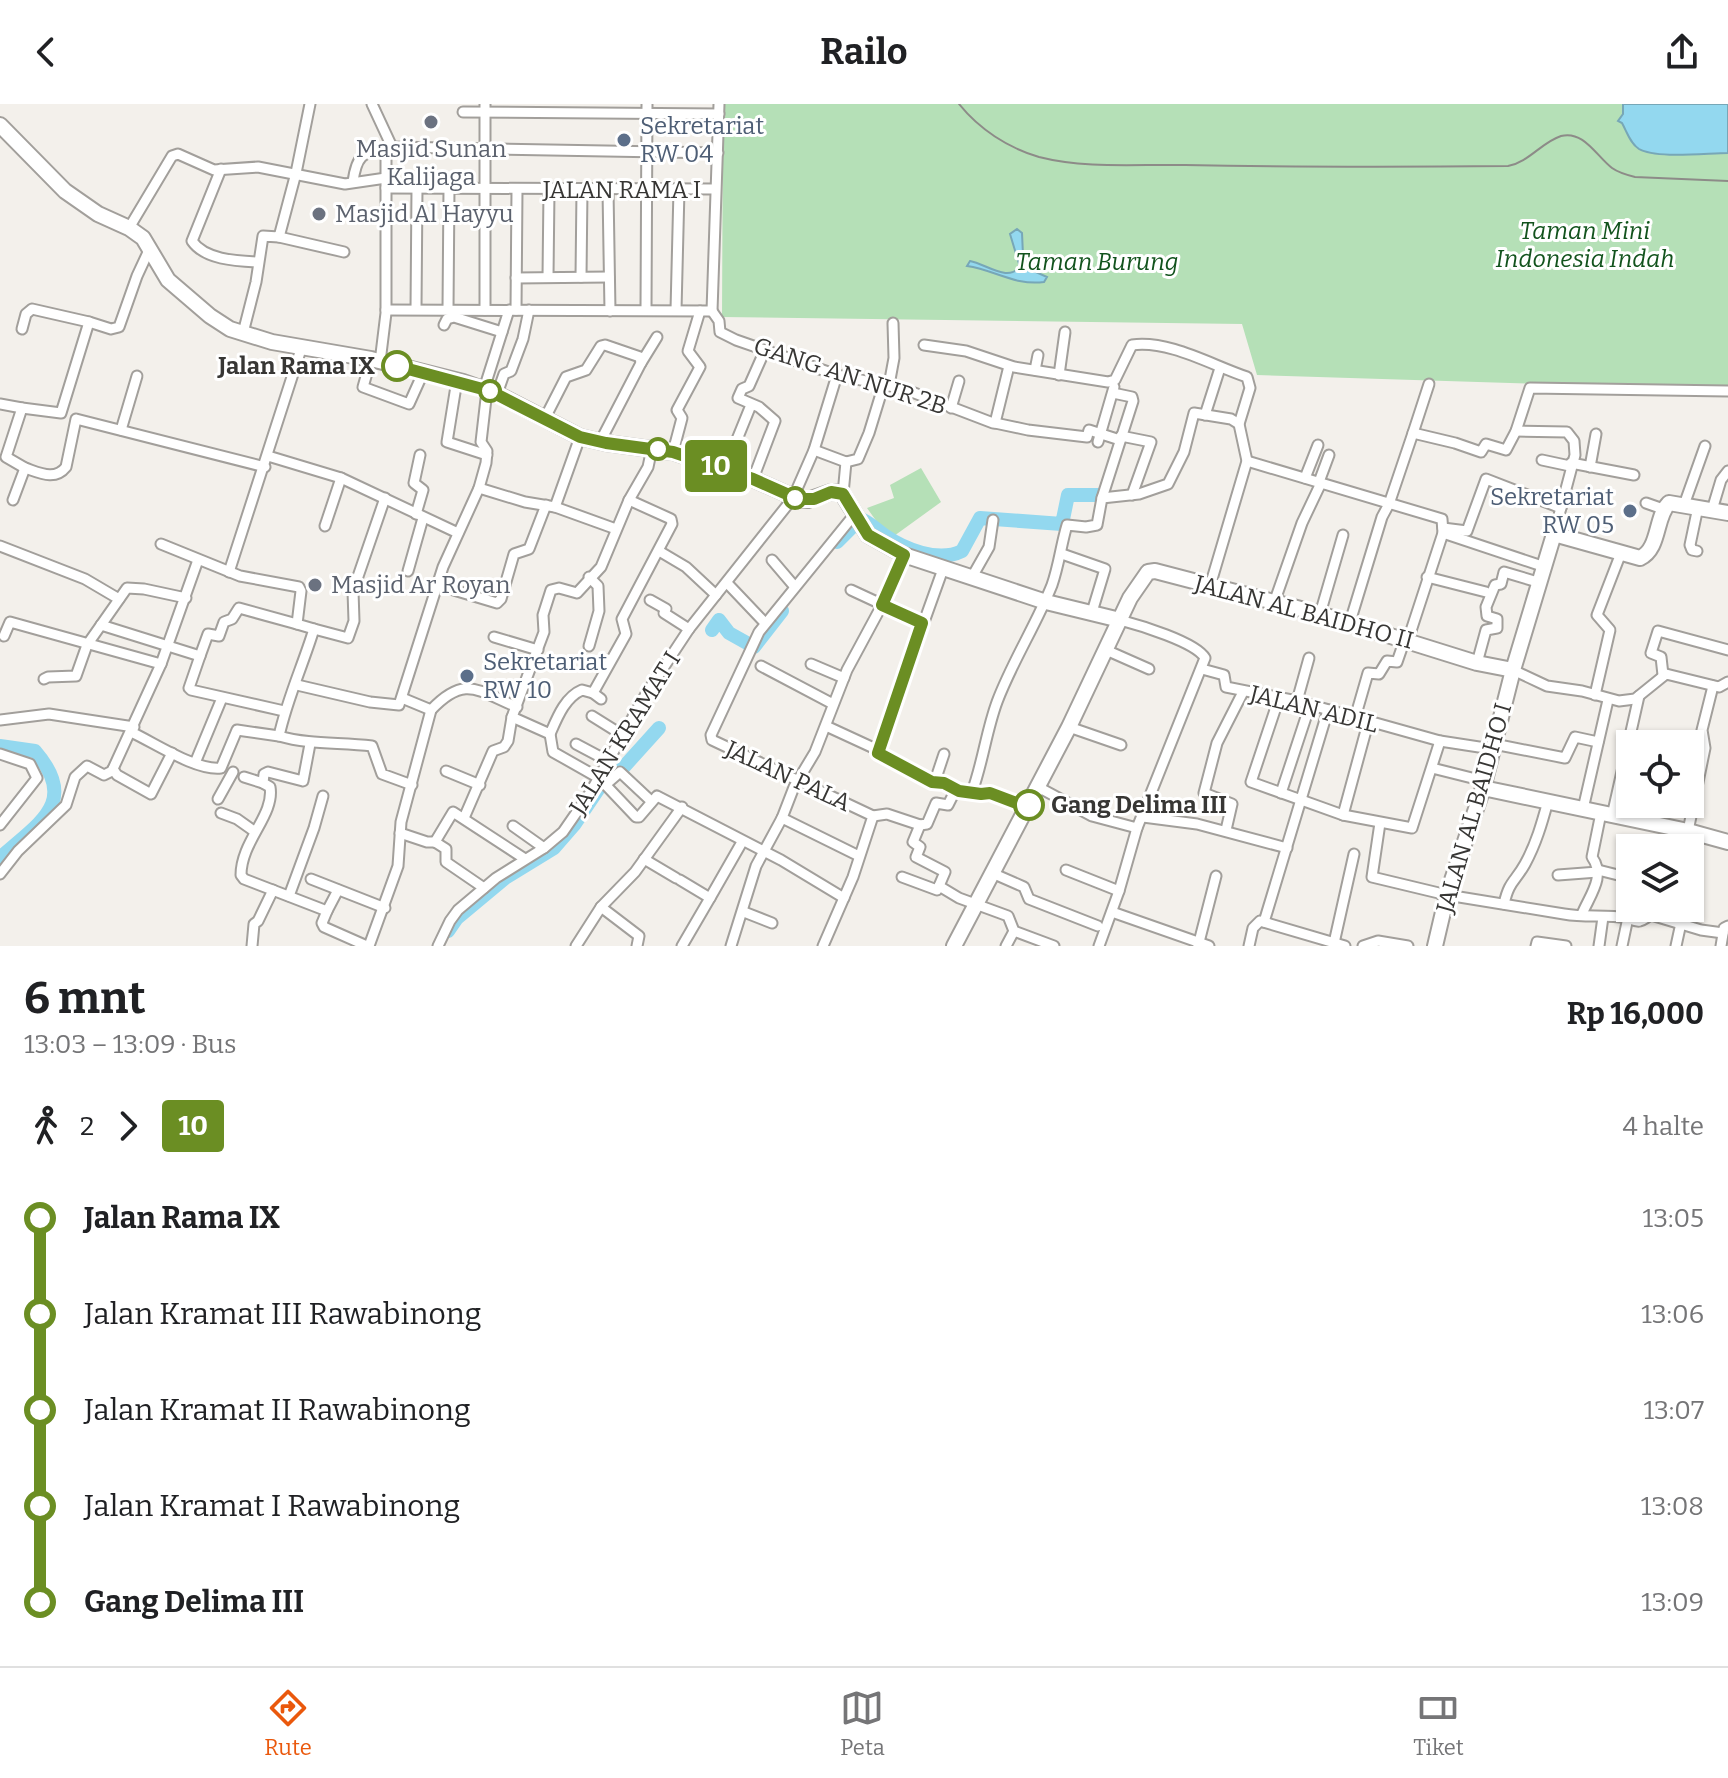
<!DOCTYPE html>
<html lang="id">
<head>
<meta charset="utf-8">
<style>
  body { margin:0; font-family:Bitter,serif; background:#f2f2f2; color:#202124; height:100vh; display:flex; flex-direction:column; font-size:30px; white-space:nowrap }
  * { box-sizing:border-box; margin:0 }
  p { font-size:26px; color:#757577 }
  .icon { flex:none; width:44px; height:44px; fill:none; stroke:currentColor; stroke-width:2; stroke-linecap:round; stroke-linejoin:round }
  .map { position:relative; height:842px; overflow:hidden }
  .drawer { display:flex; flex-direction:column; background:#fff; flex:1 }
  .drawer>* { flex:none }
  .badge { padding:0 16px; border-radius:6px; font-size:28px; line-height:52px }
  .buttons { position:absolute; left:1616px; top:626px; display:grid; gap:16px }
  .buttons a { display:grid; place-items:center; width:88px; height:88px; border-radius:0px; background:#fff; box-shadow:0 2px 6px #0004; font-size:40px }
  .map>.badge { position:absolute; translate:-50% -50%; box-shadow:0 0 0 4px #fff }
  .legs { display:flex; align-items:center; gap:12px; height:88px; padding:0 24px; font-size:26px }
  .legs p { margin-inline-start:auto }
  .head { display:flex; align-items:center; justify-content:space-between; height:136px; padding:0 24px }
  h1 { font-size:44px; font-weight:700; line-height:60px }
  ul { padding:0 24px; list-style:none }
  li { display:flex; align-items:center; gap:28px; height:96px; font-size:30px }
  li i { display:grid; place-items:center; width:12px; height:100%; margin:0 10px; background:currentColor }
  li i::after { content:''; width:20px; height:20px; margin:-10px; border:6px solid; border-radius:50%; background:#fff }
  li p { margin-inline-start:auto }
  li:first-child i { background:linear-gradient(#0000 50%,currentColor 0) }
  li:last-child i { background:linear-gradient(currentColor 50%,#0000 0) }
  header { display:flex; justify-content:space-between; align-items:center; height:104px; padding:0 24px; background:#fff; font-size:36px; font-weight:700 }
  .dock { display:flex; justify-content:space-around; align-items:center; height:112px; border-top:2px solid #e0e0e0; background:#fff; font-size:22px; color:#757577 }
  .dock a { display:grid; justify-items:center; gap:4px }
  .dock .active { color:#ea580c }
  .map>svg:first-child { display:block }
</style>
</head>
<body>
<header><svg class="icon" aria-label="back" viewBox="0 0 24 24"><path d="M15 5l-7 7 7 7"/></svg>Railo<svg class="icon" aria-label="share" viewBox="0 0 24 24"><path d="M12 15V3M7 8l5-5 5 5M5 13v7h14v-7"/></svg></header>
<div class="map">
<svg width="1728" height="842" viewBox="0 0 1728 842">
  <rect width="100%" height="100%" fill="#f3f0eb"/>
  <g fill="#b5e0b7">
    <polygon points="723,0 1728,0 1728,286 1257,271 1242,220 722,213"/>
    <polygon points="921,364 941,398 894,432 882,425 867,404 894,394 890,381"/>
  </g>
  <g fill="#93d8ef" stroke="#77a7b7" stroke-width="2">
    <path d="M 1623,0 L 1728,0 L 1728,49 C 1707,49 1656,55 1639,45 C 1630,39 1627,28 1622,19 L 1618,17 L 1623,10 Z"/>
    <path d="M 1017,125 L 1022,129 L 1023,151 L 1029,165 L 1047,173 L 1044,178 C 1015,182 995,166 967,162 L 970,157 C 986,160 1007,178 1020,163 L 1010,130 Z"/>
  </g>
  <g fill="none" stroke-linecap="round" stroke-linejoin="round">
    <g stroke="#93d8ef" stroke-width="14">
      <path d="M 837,438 L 856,419 L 863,416 C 871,420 877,426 884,431 C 904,445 938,459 962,447 L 980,414 L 1062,420 L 1068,391 L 1098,391"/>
      <polyline points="712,526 719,516 729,529 754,543 782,507"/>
      <path d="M 0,642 L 35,647 C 80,699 38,719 0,754"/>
      <polyline points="448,827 457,814 505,774 554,744 574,721 603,678 622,665 659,624"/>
    </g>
    <g stroke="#a29f9b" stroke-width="13">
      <g id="street">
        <polyline points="372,0 392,43"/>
        <polyline points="463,8 719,10"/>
        <polyline points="392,43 718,49"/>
        <path d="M 221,65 L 192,137 C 205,156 237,157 258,158"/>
        <path d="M 353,78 C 356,54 362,45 387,48"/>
        <polyline points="386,84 715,85"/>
        <polyline points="608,86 610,207"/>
        <polyline points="129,124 172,52 178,50 214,66 258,63 345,80 386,74"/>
        <polyline points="279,133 344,148"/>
        <polyline points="548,173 549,87"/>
        <polyline points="581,173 582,86"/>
        <polyline points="516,174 609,173"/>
        <polyline points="416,205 417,84"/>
        <polyline points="386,206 712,207 719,0"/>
        <polyline points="448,206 449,84"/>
        <polyline points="485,206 485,0"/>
        <polyline points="516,206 517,86"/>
        <polyline points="646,206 647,0"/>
        <polyline points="676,206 679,86"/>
        <polyline points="712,207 719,217 720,228 736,236 837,271 904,285 993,319 995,319 1009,262"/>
        <polyline points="444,221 447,215 454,213 502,228"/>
        <polyline points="22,225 26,210 32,205 89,218"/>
        <polyline points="243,229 256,178 263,132 279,133 296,69 310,0"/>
        <path d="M 924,241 L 966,247 L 1014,263 L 1108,278 L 1115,276 L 1132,241 C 1170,236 1211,261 1247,273 L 1250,284 L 1239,320 L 1247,357 L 1210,482"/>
        <polyline points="371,255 363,283 409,300 423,269"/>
        <polyline points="380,258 386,209 386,51 392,43"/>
        <polyline points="641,259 657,233"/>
        <polyline points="1035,266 1038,251"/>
        <polyline points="1059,271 1065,228"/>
        <polyline points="457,276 447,338 487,351"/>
        <polyline points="889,281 894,254 893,219"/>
        <polyline points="484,285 509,206"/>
        <polyline points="497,290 504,270 511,267 523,235 529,206"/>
        <polyline points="0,300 22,304"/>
        <polyline points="951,304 959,277"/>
        <polyline points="1205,311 1220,264"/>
        <polyline points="544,316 566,273 586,266 601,242 605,241 640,253 641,259 600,338"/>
        <polyline points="995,319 1028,326 1087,333 1089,326 1120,336"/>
        <polyline points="121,326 137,272"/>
        <polyline points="1516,327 1567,328 1574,337 1575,351 1554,430"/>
        <polyline points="1413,329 1429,280"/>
        <polyline points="1121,332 1151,338 1132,391"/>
        <polyline points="1098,338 1114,283"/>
        <polyline points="814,346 846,358 858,355 869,329 884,280"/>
        <polyline points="673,348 682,314 677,306 700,263 688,247 700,207"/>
        <polyline points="268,352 341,374 458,429"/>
        <polyline points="1542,356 1570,362"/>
        <polyline points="1247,357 1442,415 1443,429 1408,536"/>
        <polyline points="1571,359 1634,371"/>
        <polyline points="1590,363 1596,330"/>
        <polyline points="25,364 6,353 22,304 61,309 89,218 111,225 119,223 137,172 150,144"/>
        <polyline points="725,365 751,301"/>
        <polyline points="1305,374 1318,341"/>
        <polyline points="753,375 775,317 759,303 738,294 742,285 749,282 765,246"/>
        <polyline points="1319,378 1329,351"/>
        <polyline points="479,384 525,398 555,403 616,425"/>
        <polyline points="843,390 846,358"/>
        <polyline points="1102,394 1133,297 1132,293 1113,289"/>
        <path d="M 13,396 L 25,364 C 40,369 55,377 66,363 L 76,315 L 265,363"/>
        <polyline points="1646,399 1663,405"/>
        <polyline points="1684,401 1705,342"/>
        <polyline points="555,403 580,333"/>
        <polyline points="1712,406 1721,376 1728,367"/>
        <polyline points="416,410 423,386 414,379 420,351"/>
        <polyline points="325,422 341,374"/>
        <polyline points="1443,424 1467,427 1486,375 1561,404"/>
        <polyline points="1443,429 1545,463"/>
        <path d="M 161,440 L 240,472 L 299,483 L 301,487 L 297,520 L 314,525 C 303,561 287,595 279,632 C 310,641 340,638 372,642 L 382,670 L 412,681"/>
        <polyline points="0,442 85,475 119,495"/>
        <polyline points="659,447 686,463 716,491"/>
        <polyline points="1697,447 1692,446 1690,441 1698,403"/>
        <polyline points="1062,450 1105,465 1092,508"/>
        <polyline points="772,456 795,483"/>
        <polyline points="408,467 423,414"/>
        <polyline points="229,468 302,242"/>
        <polyline points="972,473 989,443 993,416"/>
        <polyline points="1427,473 1486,488"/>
        <polyline points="727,479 765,519"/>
        <polyline points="437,481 497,499 501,495 514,450 529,445 546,401"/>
        <polyline points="851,486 922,519"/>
        <polyline points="650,496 666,505 664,509 689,525"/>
        <polyline points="1274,499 1302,419 1321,379"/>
        <polyline points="1320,510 1343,431"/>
        <polyline points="1350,518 1382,413 1389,400 1413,329 1455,339 1481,348 1486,340 1506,346 1516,327 1530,284 1728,287"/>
        <polyline points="101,521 200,552 208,530 219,532 224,518 232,515 239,504 297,520"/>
        <polyline points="314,525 348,534 354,517 353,487 385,394"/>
        <polyline points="4,532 10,518 161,560"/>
        <polyline points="494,533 538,546"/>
        <polyline points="589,542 599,507 598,482 589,473"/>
        <polyline points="1106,546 1149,565"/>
        <polyline points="200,552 189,584 191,586 284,607"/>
        <polyline points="1477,559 1486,526 1497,524 1497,515 1487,512 1486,503 1495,481 1501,480 1504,468 1541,479"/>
        <polyline points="811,560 844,574"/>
        <polyline points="761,562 833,600"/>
        <polyline points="1202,565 1224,571 1226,583 1297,597 1440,637 1492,645"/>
        <polyline points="1513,566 1547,582 1582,587 1619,597 1635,595 1666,570 1719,583 1728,578"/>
        <polyline points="1663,571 1661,553 1651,549 1658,527 1728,546"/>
        <polyline points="44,575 48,573 76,572 87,541 127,484 144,485 186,494"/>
        <polyline points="297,581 370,598 399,601 443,463 479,384 486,359 487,347 481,338 487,286"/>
        <polyline points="1595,591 1610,526 1597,511 1621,449"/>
        <polyline points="402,594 431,606"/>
        <polyline points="1279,594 1251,678 1343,711 1412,724 1440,637"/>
        <polyline points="601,595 593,589 626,530 622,515 672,420 671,415 629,396"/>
        <polyline points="1297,597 1309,554"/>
        <path d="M 431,606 C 465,570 478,587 517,603"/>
        <polyline points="592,612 624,632"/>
        <path d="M 512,613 L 550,630 C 557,614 565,593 582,586 L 593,589"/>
        <polyline points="1355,614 1368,569 1379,570 1387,557 1397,558 1405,535"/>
        <polyline points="0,616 49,610 134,623"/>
        <polyline points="826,622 878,646 879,650 932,678 944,679 961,687 981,690 990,689 1027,703"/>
        <polyline points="1069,623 1121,641"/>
        <path d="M 131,628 C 155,639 196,667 221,664 L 237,626 L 279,632"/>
        <polyline points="550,630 553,648 599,674 636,713 639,713 657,692 781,756 844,794"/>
        <path d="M 310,640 L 303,677 L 268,668 L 264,670 L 263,679 L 270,683 C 275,711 241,737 241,771 L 244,775 L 327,807 L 322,819 L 324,823 L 367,842"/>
        <polyline points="576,640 608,657"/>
        <polyline points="1494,640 1565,654 1575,633 1598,638"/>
        <polyline points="878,646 943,465"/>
        <polyline points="0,650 30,660 37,674 0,721"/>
        <polyline points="195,659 222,594"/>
        <polyline points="1432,664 1484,677"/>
        <polyline points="113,665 117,671 151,690 172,649"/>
        <polyline points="446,667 480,681"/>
        <polyline points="244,673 263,679"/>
        <polyline points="935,677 944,650"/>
        <polyline points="605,681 620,668 651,697"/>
        <polyline points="1038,683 1092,712 1137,724"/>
        <polyline points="956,685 948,701 936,699 927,720 920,721 913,738 920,743 916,753 945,768 939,782 959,794 1008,812 1014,827 1054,842"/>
        <path d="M 972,688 C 983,658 986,628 997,598 C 1012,558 1036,521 1052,481 C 1059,461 1061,441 1067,421 L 1086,423 L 1097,421 L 1102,394 L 1139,390 L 1168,380 L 1184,348 L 1194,309 L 1231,315 L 1239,320"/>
        <polyline points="1281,689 1310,601"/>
        <polyline points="218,695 233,668"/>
        <polyline points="1583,705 1608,596"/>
        <polyline points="221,709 237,715 254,727"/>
        <polyline points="1343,711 1368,619"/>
        <polyline points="873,712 887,710 920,721"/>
        <polyline points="1612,712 1639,592"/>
        <polyline points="1143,713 1197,720 1287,744"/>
        <polyline points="464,714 493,647 504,643 508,637 512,613 544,528 543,511 551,486 559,484 577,489 601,463 629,396 648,363 652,344"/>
        <polyline points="782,714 859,752"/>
        <polyline points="1626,715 1632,700"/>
        <path d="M 1380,719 L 1372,773 L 1447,791 L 1564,810 C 1586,814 1605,810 1627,814 C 1631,815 1635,818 1640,817 C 1644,816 1647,813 1651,811 L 1701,826 L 1723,829"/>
        <polyline points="513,722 544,744"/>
        <polyline points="1226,726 1232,700 1204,689 1217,639 1243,588"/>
        <polyline points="1688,727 1705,644 1702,626 1713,582"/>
        <polyline points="400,729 427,738 435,738"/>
        <polyline points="435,738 453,708 525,755"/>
        <polyline points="435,738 446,745 446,758 484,784"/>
        <polyline points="644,755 676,774"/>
        <polyline points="1066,766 1119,787"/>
        <polyline points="1598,766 1630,774"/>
        <polyline points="992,769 1024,783 1029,795 1098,822"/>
        <polyline points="0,770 18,747 66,701 75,673 87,662 104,671 112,667 161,560 198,456"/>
        <polyline points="1558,771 1598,768"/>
        <polyline points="902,773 937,786 939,782"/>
        <polyline points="311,775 385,804"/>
        <polyline points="680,776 710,794 742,738"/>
        <polyline points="289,792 314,724 323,692"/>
        <path d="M 1504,800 C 1509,777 1515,778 1525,760 C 1536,740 1542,719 1548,697"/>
        <polyline points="601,803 639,832 637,842"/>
        <polyline points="327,807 338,786"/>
        <polyline points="744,808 772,819"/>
        <polyline points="1112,808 1209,842"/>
        <path d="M 1582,810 C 1590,791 1606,772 1592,753 L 1601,709"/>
        <polyline points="1264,818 1328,606"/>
        <polyline points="1677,818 1681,804"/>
        <polyline points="1334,839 1354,750"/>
        <polyline points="252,842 254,820 258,817 273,786"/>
        <polyline points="369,842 398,762 401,718 431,606"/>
        <polyline points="438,842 450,817 458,806 496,774 544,744 563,728 590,689 646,590 689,525 793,394 814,346 837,271"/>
        <polyline points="576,842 601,803 635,768 682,703"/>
        <polyline points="682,842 710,794"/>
        <polyline points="731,842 756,762 782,714 794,683 815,648 847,566 882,501 904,451"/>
        <polyline points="823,842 853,773 873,712 712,636 711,631 759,528 854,411"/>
        <polyline points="1006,842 1014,827"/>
        <path d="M 1099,842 L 1119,787 L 1137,724 L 1205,554 C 1196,538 1139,521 1120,516"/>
        <polyline points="1198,842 1216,772"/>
        <polyline points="1249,842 1253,824 1260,817 1345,842"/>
        <polyline points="1363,842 1378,837 1408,842"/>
        <polyline points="1536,842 1537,838 1566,842"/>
        <polyline points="1599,842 1603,813"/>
        <polyline points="1622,842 1630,804"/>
        <polyline points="1676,842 1681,819"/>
        <polyline points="1721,842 1724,824 1728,822"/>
      </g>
    </g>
    <g stroke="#a29f9b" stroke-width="18">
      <g id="secondary">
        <polyline points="0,21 65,87 98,110 129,124 143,134 168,176 210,212 230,225 272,238 371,255 463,278 497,290 580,333 606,339 673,348 753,375 798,395 808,396 831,388 842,389 868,431 904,451 1046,498 1120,516"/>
        <polyline points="1483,684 1688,727 1728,738"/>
        <polyline points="954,842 1069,623 1130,494 1148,468 1155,467 1320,510 1477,559 1513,566"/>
        <path d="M 1435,842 L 1447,791 L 1483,684 L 1513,566 L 1554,430 L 1640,454 C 1660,445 1655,413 1669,399 L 1728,409"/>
      </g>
    </g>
    <use href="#street" stroke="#fff" stroke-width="9"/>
    <use href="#secondary" stroke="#fff" stroke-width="14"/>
    <path stroke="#8d8b88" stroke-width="2" d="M 959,0 C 979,25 1008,44 1039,53 C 1086,65 1137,60 1185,61 C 1292,63 1400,63 1508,62 C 1529,58 1542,38 1561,32 C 1584,26 1597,53 1612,64 C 1619,69 1627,71 1635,73 L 1728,77"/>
  </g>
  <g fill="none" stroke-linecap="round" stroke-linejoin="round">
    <g stroke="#fff" stroke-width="18">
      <polyline id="line-1" points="397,262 490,287 580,333 606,339 673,348 753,375 798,395 814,395 831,388 843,390 868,431 904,451 882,501 922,519 878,649 932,678 944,679 959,687 981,690 990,689 1027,703 1029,701"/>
    </g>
    <use href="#line-1" stroke="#6b8e23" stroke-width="12"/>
  </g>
  <g fill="#6b7280" stroke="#fff" stroke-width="3">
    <circle cx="431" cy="18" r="8"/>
    <circle cx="319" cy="110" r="8"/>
    <circle cx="315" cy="481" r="8"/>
  </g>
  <g fill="#5c6f8a" stroke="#fff" stroke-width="3">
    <circle cx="624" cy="36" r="8"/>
    <circle cx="1630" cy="407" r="8"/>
    <circle cx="467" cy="572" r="8"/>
  </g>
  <g fill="#fff" stroke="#6b8e23" stroke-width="4">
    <circle cx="397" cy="262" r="14"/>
    <circle cx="490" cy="287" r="10"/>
    <circle cx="658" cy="345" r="10"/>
    <circle cx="795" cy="394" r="10"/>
    <circle cx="1029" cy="701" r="14"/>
  </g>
  <g text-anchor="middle" stroke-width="6" stroke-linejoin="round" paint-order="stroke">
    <g font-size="24" fill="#4e5e75" stroke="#fff" text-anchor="start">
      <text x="640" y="30">Sekretariat<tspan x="640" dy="28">RW 04</tspan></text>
      <text x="1614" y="401" text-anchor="end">Sekretariat<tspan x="1614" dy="28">RW 05</tspan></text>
      <text x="483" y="566">Sekretariat<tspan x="483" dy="28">RW 10</tspan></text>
    </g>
    <g font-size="24" fill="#5b616d" stroke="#fff" text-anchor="start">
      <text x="431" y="53" text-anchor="middle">Masjid Sunan<tspan x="431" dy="28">Kalijaga</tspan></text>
      <text x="335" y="118">Masjid Al Hayyu</text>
      <text x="331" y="489">Masjid Ar Royan</text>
    </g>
    <g font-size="24" fill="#373634" stroke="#fff">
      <text x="622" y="94">JALAN RAMA I</text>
      <text transform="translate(850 272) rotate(18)" y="8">GANG AN NUR 2B</text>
      <text transform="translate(1304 508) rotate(15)" y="8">JALAN AL BAIDHO II</text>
      <text transform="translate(1314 605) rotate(14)" y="8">JALAN ADIL</text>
      <text transform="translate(625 629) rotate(-58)" y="8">JALAN KRAMAT I</text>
      <text transform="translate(788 672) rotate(25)" y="8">JALAN PALA</text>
      <text transform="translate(1474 704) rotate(-74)" y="8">JALAN AL BAIDHO I</text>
    </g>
    <g font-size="24" font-style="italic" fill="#12531d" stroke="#fff">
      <text x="1585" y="135">Taman Mini<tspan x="1585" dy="28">Indonesia Indah</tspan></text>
      <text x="1097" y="166">Taman Burung</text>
    </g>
    <g font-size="24" font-weight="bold" fill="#373634" stroke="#fff" text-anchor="end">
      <text x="375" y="270">Jalan Rama IX</text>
      <text x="1051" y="709" text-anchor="start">Gang Delima III</text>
    </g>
  </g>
</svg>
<div class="buttons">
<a><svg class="icon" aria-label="locate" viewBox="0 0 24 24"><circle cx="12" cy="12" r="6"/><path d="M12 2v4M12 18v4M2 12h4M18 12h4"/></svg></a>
<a><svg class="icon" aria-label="layers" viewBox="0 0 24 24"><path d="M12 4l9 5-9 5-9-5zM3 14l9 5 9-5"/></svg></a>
</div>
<b class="badge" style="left:716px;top:362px;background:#6b8e23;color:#fff">10</b>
</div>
<section class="drawer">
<div class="head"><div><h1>6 mnt</h1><p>13:03 – 13:09 · Bus</p></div><b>Rp 16,000</b></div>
<div class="legs"><svg class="icon" aria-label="walk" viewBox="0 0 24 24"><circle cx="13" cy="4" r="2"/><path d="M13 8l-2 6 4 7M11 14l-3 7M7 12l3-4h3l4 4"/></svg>2<svg class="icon" aria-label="forward" viewBox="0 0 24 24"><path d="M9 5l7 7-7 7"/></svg><b class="badge" style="background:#6b8e23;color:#fff">10</b><p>4 halte</p></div>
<ul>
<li><i style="color:#6b8e23"></i><b>Jalan Rama IX</b><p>13:05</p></li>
<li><i style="color:#6b8e23"></i><span>Jalan Kramat III Rawabinong</span><p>13:06</p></li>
<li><i style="color:#6b8e23"></i><span>Jalan Kramat II Rawabinong</span><p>13:07</p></li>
<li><i style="color:#6b8e23"></i><span>Jalan Kramat I Rawabinong</span><p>13:08</p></li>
<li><i style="color:#6b8e23"></i><b>Gang Delima III</b><p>13:09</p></li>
</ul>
</section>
<nav class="dock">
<a class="active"><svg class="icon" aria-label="directions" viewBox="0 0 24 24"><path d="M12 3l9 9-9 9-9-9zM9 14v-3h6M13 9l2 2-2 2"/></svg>Rute</a>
<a><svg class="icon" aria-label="map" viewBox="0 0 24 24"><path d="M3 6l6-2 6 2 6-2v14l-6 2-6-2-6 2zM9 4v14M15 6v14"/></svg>Peta</a>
<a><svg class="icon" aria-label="tickets" viewBox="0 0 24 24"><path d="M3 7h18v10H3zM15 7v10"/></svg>Tiket</a>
</nav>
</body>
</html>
